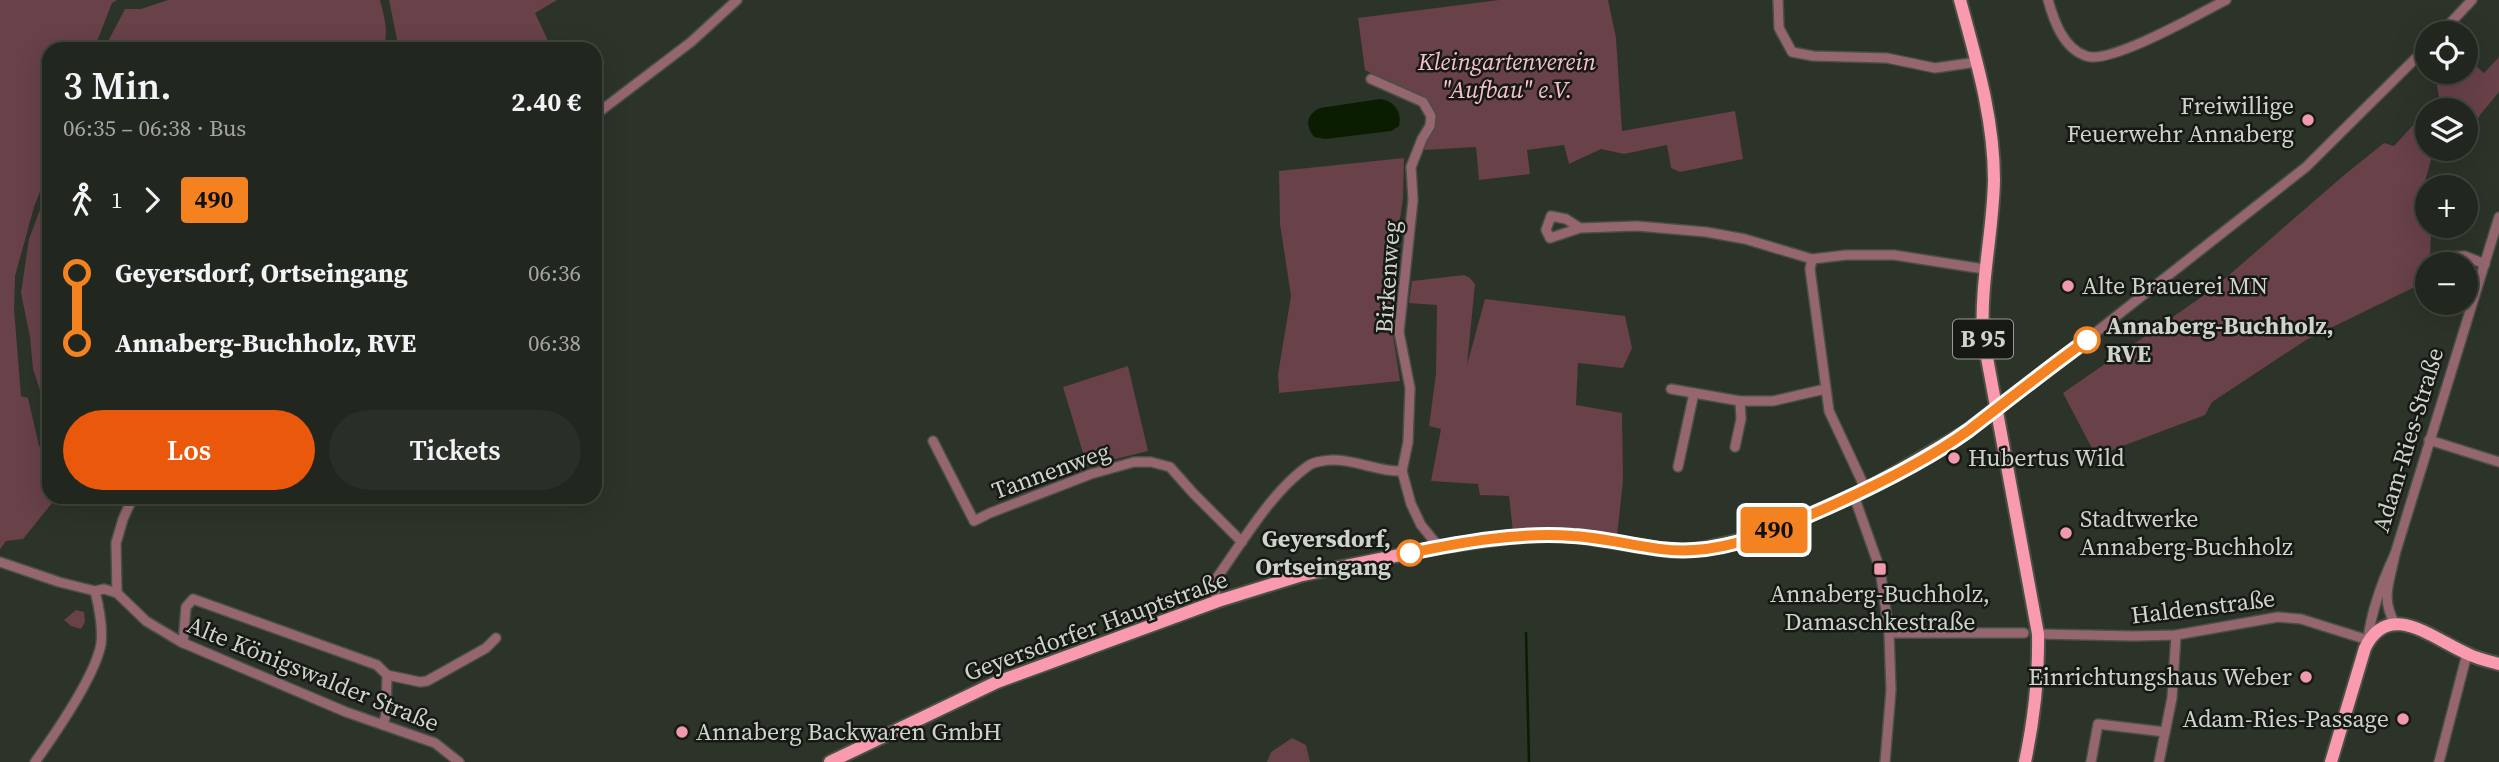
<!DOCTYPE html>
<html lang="de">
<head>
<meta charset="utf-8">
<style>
  body { margin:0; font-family:"Source Serif 4",serif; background:#292e27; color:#f1f3f6; height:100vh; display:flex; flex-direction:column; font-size:26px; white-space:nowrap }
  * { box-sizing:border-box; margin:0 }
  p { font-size:23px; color:#a2a5a4 }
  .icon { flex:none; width:38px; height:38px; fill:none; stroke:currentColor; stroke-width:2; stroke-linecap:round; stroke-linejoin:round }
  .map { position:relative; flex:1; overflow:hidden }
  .side { position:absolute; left:42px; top:42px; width:560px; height:462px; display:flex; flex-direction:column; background:#21261e; border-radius:21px; box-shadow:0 7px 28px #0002,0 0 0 2px #3e433c }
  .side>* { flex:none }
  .badge { padding:0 14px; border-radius:5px; font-size:24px; line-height:46px }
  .buttons { position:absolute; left:2415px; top:21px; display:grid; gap:14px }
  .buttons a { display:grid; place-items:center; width:63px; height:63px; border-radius:50%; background:#21261e; box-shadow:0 7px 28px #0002,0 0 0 2px #3e433c; font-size:35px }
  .map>.badge { position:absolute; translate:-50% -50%; box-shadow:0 0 0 4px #fff }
  .legs { display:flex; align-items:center; gap:10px; height:77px; padding:0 21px; font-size:23px }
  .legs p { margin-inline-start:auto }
  .overview { display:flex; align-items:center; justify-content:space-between; height:119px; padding:0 21px }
  h1 { font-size:38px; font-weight:600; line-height:52px }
  .cta { display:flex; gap:14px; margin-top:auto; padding:14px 21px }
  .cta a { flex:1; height:80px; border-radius:42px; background:#ea580c; color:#fff; font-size:28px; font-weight:600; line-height:80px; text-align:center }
  .cta a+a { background:#292e27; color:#f1f3f6 }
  ul { padding:0 21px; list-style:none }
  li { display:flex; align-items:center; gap:24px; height:70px; font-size:26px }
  li i { display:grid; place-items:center; width:10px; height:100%; margin:0 9px; background:currentColor }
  li i::after { content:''; width:18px; height:18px; margin:-9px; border:5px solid; border-radius:50%; background:#21261e }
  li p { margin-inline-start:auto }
  li:first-child i { background:linear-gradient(#0000 50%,currentColor 0) }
  li:last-child i { background:linear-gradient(currentColor 50%,#0000 0) }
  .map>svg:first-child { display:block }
</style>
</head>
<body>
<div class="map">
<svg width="2499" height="762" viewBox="0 0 2499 762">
  <rect width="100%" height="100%" fill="#2c3328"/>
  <g fill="#684149">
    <polygon points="0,0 117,0 112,3 94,49 49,49 49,168 34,207 15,276 14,309 21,396 28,398 39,446 45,452 42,396 33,369 30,337 21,293 29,239 49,186 49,454 45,453 44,484 52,503 23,539 6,541 0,549"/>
    <path d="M 168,0 L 380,0 C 384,16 390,34 382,49 L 104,49 L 125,9 L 141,9 Z"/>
    <polygon points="389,0 557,0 535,13 552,49 399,49"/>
    <polygon points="1499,0 1608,0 1616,38 1622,131 1735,111 1743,159 1680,172 1671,168 1667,145 1624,154 1601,149 1569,164 1564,145 1527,150 1530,174 1479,180 1476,147 1424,150 1433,126 1424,100 1365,70 1358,18"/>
    <polygon points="2499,57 2499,92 2480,115 2466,141 2466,110 2427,110 2427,149 2434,149 2424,185 2428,187 2427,226 2431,226 2430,264 2427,264 2427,281 2306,340 2212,402 2205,415 2096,456 2063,393 2213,289 2343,176 2384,143 2394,146 2439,97 2437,85 2450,72 2466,72 2466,58 2484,73"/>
    <polygon points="1404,158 1403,198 1396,247 1391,322 1400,381 1279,393 1278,374 1291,296 1280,224 1279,171"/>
    <polygon points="1464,275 1470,278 1475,284 1467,365 1485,299 1625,316 1632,348 1623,368 1578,363 1576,405 1622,413 1623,481 1617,536 1550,531 1513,532 1509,496 1480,495 1478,484 1431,481 1441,429 1429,426 1436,374 1437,305 1409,303 1412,281"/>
    <polygon points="1128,366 1148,451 1087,466 1063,387"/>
    <polygon points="76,610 84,612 85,622 81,629 71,626 64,620"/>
    <polygon points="1292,738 1306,745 1310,762 1267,762 1271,752"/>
  </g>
  <path fill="#0a1d00" d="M 1380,99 C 1394,101 1402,111 1399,126 L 1391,131 L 1325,139 L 1314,137 C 1305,125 1306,115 1320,108 Z"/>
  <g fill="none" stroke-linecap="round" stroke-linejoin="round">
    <polyline stroke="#0a1d00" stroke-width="2.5" points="1526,633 1529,762"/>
    <g stroke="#495046" stroke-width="12">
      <g id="minor">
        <polyline points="1778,0 1779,28 1792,52 1813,56 1887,58 1935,68 1977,62"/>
        <path d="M 2048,0 C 2054,21 2063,48 2086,56 C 2110,65 2200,13 2226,0"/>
        <polyline points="2441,33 2472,0"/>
        <polyline points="1371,79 1423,102 1431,116 1430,126 1422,139 1411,167 1413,200 1399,332 1410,388 1408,442 1402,471 1411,504 1421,525 1439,547"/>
        <polyline points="595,115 691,42 737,0"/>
        <polyline points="1580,228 1566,219 1551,216 1546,230 1550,238 1580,228 1637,226 1706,232 1745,239 1812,259 1846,255 1894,255 1984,269"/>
        <polyline points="2446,257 2465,256 2485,264"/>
        <polyline points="1812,259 1810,269 1829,411 1866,490"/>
        <polyline points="1671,389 1740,401 1773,401 1825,389"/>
        <polyline points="1996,408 2086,340 2306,167 2427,47"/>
        <polyline points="2429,440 2499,462"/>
        <polyline points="933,441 974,521 990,513 1091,474 1134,462 1151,462 1170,467 1193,493 1242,542"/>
        <polyline points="1735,447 1741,419 1740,401"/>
        <polyline points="1678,467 1694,393"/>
        <polyline points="1854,496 1880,569 1889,633 1891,690 1885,762"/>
        <polyline points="0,562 59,582 95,591 104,589 117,593 146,621 181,642 346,712 435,743 459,762"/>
        <polyline points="117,593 116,543 123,519 133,497"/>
        <path d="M 1218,601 L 1214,589 L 1216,579 C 1242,543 1271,492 1308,466 C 1313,462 1326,460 1333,460 C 1358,460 1378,472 1402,471"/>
        <path d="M 2395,624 C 2380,597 2390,582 2395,554 L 2499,217"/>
        <polyline points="1889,633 2024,633"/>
        <path d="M 2038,634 L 2134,636 L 2176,635 L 2278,617 L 2301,619 L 2368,640 C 2371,610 2382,582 2395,554"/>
        <polyline points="183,643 186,607 193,599 377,665 387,675 386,714 383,725"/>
        <polyline points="387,675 420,682 427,681 486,648 496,638"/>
        <path d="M 35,762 C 55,734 95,677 101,644 C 103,627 99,607 95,591"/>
        <polyline points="2091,762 2098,724 2165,732"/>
        <polyline points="2159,762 2172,698 2176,635"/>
        <polyline points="2439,762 2467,654"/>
      </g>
    </g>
    <g stroke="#495046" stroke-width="16">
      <g id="major">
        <path d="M 1960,0 C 1976,59 1994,118 1994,180 C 1993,233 1980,283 1983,336 L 2038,634 C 2039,678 2034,719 2025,762"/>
        <polyline points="830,762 997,682 1218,601 1302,575 1439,547 1511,537 1549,534 1576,536 1671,551 1696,550 1763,535 1866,490 1967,431 1996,408"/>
        <path d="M 2331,762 L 2365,648 C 2389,598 2434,640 2468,654 C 2478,659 2488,661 2499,664"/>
      </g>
    </g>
    <use href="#minor" stroke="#956670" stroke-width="9"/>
    <use href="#major" stroke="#f99aaf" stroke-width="12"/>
  </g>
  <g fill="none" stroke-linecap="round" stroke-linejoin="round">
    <g stroke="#fff" stroke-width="16">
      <path id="line-1" d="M 1410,553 C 1463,542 1519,532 1573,536 C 1614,538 1654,553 1694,550 C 1734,548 1774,531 1810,515 C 1863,492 1922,464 1969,430 C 2008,400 2047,369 2087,340"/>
    </g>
    <use href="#line-1" stroke="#f58220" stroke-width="10"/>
  </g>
  <g fill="#f29aad" stroke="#161914" stroke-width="2.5">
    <circle cx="2308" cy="120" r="7"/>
    <circle cx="2068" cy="286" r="7"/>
    <circle cx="1954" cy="458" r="7"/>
    <circle cx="2066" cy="533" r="7"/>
    <rect x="1873" y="562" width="14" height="14" rx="3.5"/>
    <circle cx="2306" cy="677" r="7"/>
    <circle cx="2403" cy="719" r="7"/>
    <circle cx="682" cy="732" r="7"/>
  </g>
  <g fill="#fff" stroke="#f58220" stroke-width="3.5">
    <circle cx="2087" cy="340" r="12"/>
    <circle cx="1410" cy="553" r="12"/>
  </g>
  <g text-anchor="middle" stroke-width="5" stroke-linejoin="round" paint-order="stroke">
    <rect fill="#161914" stroke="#979b95" stroke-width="2" x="1953" y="319.5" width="60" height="39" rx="5"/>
    <g font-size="23" font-weight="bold" fill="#ced3cc">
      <text x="1983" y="347">B 95</text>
    </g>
    <g font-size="24" font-style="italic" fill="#f7c0ca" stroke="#161914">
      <text x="1507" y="70">Kleingartenverein<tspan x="1507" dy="28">"Aufbau" e.V.</tspan></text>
    </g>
    <g font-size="24" fill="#ced3cc" stroke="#161914" text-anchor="start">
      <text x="2294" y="114" text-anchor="end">Freiwillige<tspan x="2294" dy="28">Feuerwehr Annaberg</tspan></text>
      <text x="2082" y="294">Alte Brauerei MN</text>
      <text x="1968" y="466">Hubertus Wild</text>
      <text x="2080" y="527">Stadtwerke<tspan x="2080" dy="28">Annaberg-Buchholz</tspan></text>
      <text x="1880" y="602" text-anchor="middle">Annaberg-Buchholz,<tspan x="1880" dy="28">Damaschkestraße</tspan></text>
      <text x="2292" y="685" text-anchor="end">Einrichtungshaus Weber</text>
      <text x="2389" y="727" text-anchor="end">Adam-Ries-Passage</text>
      <text x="696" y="740">Annaberg Backwaren GmbH</text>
    </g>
    <g font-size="24" fill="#ced3cc" stroke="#161914">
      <text transform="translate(1388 277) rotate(-86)" y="8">Birkenweg</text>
      <text transform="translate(2408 440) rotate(-73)" y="8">Adam-Ries-Straße</text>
      <text transform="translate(1051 471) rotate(-20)" y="8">Tannenweg</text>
      <text transform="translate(2203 607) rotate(-7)" y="8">Haldenstraße</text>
      <text transform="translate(1096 626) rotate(-20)" y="8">Geyersdorfer Hauptstraße</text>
      <text transform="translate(313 674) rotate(22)" y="8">Alte Königswalder Straße</text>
    </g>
    <g font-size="24" font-weight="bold" fill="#ced3cc" stroke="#161914" text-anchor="start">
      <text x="2106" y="334">Annaberg-Buchholz,<tspan x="2106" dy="28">RVE</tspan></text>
      <text x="1391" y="547" text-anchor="end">Geyersdorf,<tspan x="1391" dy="28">Ortseingang</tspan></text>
    </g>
  </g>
</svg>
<div class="buttons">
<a><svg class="icon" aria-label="locate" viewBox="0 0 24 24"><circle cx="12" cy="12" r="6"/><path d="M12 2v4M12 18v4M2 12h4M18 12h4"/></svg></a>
<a><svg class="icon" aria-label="layers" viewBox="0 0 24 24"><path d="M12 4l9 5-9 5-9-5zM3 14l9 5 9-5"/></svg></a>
<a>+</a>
<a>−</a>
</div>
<b class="badge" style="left:1774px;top:530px;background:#f58220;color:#111">490</b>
<section class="side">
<div class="overview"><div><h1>3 Min.</h1><p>06:35 – 06:38 · Bus</p></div><b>2.40 €</b></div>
<div class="legs"><svg class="icon" aria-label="walk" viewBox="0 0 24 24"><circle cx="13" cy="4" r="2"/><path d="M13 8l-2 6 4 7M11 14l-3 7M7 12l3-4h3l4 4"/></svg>1<svg class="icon" aria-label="forward" viewBox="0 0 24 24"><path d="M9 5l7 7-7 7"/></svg><b class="badge" style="background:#f58220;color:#111">490</b></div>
<ul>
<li><i style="color:#f58220"></i><b>Geyersdorf, Ortseingang</b><p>06:36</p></li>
<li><i style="color:#f58220"></i><b>Annaberg-Buchholz, RVE</b><p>06:38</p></li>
</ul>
<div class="cta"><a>Los</a><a>Tickets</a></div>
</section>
</div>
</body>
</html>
